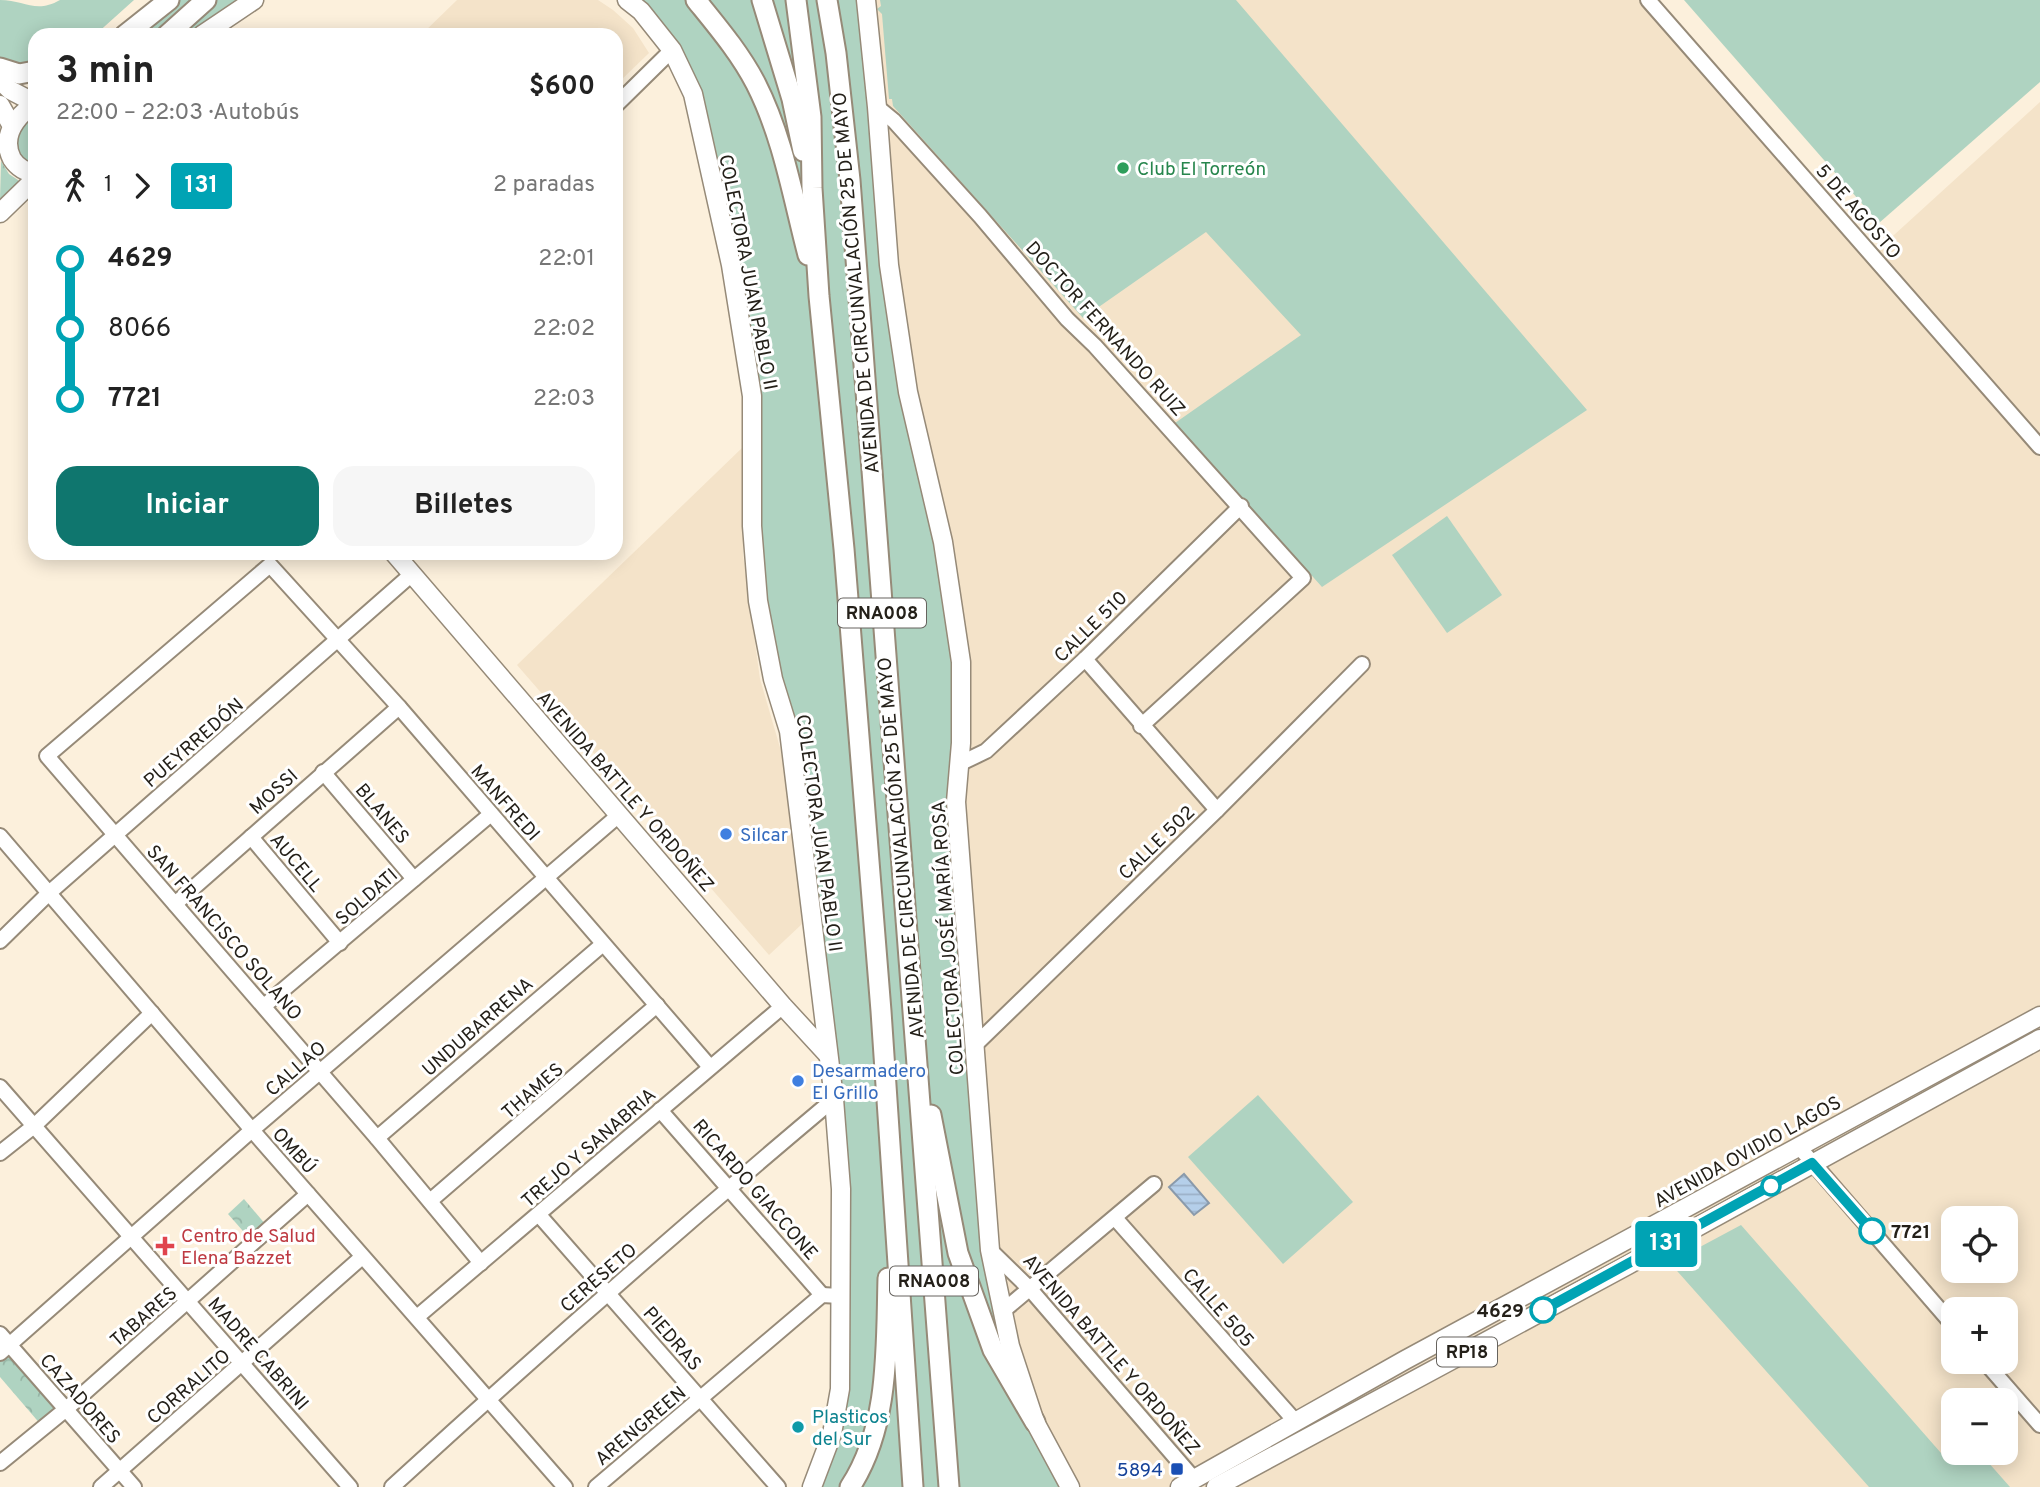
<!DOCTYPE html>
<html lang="es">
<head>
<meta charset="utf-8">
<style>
  body { margin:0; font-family:Overpass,sans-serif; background:#f6f6f6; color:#222; height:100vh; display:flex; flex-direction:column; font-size:26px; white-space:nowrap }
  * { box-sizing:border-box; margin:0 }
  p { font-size:23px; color:#767676 }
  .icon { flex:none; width:38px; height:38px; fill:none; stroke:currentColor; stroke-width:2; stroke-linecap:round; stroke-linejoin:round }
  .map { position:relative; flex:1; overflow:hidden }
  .side { position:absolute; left:28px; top:28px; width:595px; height:532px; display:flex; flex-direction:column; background:#fff; border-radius:21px; box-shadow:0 4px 18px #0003 }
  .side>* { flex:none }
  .badge { padding:0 14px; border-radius:5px; font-size:24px; line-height:46px }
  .controls { position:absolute; left:1941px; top:1206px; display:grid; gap:14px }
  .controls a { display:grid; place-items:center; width:77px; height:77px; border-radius:14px; background:#fff; box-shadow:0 4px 18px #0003; font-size:35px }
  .map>.badge { position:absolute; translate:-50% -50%; box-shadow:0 0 0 4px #fff }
  .legs { display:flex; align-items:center; gap:10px; height:77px; padding:0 28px; font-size:23px }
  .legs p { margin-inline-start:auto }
  .head { display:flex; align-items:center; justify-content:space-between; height:119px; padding:0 28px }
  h1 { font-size:38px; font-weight:700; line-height:52px }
  .cta { display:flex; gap:14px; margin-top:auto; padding:14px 28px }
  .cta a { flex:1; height:80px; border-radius:21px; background:#0f766e; color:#fff; font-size:28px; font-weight:700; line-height:80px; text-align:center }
  .cta a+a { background:#f6f6f6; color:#222 }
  ul { padding:0 28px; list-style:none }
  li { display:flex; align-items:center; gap:24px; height:70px; font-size:26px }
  li i { display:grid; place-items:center; width:10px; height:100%; margin:0 9px; background:currentColor }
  li i::after { content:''; width:18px; height:18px; margin:-9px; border:5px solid; border-radius:50%; background:#fff }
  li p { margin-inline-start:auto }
  li:first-child i { background:linear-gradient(#0000 50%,currentColor 0) }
  li:last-child i { background:linear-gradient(currentColor 50%,#0000 0) }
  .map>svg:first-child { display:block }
</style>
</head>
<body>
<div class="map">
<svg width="2040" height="1487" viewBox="0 0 2040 1487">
  <defs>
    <pattern id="park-crowns" width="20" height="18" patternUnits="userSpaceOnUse" patternTransform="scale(1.75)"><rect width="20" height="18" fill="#afd3c1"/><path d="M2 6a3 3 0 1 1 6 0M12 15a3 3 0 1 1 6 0" fill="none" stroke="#96b5a5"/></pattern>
    <pattern id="water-rules" width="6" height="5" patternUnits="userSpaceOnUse" patternTransform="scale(1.75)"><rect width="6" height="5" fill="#b5cfea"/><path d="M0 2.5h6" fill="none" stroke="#9cb1c8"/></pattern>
  </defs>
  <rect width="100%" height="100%" fill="#fcf0dc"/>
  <g fill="#f4e3c9" fill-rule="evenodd">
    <polygon points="457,0 598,0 613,10 633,28 649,53 616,85 616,35 421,35"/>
    <path d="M 866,0 L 1648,0 L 1872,255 L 2040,102 L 2040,1487 L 1070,1487 L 1035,1422 L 997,1281 L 908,392 ZM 1953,1218 L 2006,1218 L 2006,1270 L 1953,1270 ZM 1953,1309 L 2006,1309 L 2006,1362 L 1953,1362 ZM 1953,1400 L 2006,1400 L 2006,1452 L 1953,1452 Z"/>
    <polygon points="743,447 743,554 760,679 781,751 792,817 802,924 769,955 517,665"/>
  </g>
  <g fill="#afd3c1">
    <path d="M 0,0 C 24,0 36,14 60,0 L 134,0 L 95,35 L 35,35 L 35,60 L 15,65 L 0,58 Z"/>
    <polygon points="154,0 254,0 202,35 125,35"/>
    <polygon points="627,0 866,0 889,265 943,542 961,743 984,1143 1010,1346 1070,1487 812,1487 832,1434 841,1189 789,731 758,601 752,396 693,94"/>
    <polygon points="880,0 1236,0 1587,410 1322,587 1175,423 1301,335 1206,232 1083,318 893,106 892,99 889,99 882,14 877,9 881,6"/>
    <polygon points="1684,0 2040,0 2040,82 1879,223"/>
    <polygon points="35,103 35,173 24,171 9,134"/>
    <polygon points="1447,516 1502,595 1447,633 1392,555"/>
    <polygon points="1258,1095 1353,1202 1283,1264 1188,1157"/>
    <polygon points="1741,1225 1948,1461 1959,1453 1980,1453 2010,1487 1869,1487 1670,1263"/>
  </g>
  <g fill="url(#park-crowns)">
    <polygon points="1,161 9,174 18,180 18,185 0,199"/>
    <polygon points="244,1199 266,1225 250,1239 228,1214"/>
    <polygon points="10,1348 61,1409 42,1426 0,1377 0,1357"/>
  </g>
  <polygon fill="url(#water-rules)" stroke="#8a9aab" stroke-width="2" points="1184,1174 1209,1203 1194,1215 1169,1187"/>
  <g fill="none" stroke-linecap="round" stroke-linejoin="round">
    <g stroke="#968a78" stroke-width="18">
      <g id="minor">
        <polyline points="1648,0 2040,447"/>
        <polyline points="616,105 672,50"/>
        <polyline points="877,107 894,121 980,216 1067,319 1095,346 1303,578 1141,726"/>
        <polyline points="1085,659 1217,810"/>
        <polyline points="959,764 986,751 1085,659 1241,506"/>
        <polyline points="323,772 414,879"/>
        <polyline points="0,836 252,1130 565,1487"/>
        <polyline points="251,837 340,943"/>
        <polyline points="175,904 399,707"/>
        <polyline points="0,941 49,893 412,574"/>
        <polyline points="264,1006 491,814"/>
        <polyline points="975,1045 1217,810 1362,664"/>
        <polyline points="0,1087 350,1487"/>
        <polyline points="660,1110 822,1295"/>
        <polyline points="377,1138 603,944"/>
        <polyline points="1799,1147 1953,1325"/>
        <polyline points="0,1153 34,1126 152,1013"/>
        <polyline points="430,1201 657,1005"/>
        <polyline points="539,1215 778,1487"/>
        <polyline points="1115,1218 1295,1421"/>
        <polyline points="990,1250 1030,1289 1194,1479"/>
        <polyline points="481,1263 377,1138 47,756 270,565 399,707 710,1067"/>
        <polyline points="1003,1311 1154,1184"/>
        <polyline points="417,1317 783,1006"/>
        <polyline points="0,1334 134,1487"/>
        <polyline points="0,1353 252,1130 619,815"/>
        <polyline points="1985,1362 2040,1425"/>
        <polyline points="0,1463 65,1410 308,1194"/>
        <polyline points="101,1487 362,1257"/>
        <path d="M 392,1487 C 536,1355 684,1225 834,1099"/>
        <polyline points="596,1487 822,1295 840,1296"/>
      </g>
    </g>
    <g stroke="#968a78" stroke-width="21">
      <g id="major">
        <polyline points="627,0 641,11 672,50 693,94 731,265 752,396 752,526 758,601 773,679 789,731 834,1099 841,1189 840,1389 832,1434 812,1487"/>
        <polyline points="866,0 877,107 889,265 908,392 943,542 961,662 961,743 956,802 990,1250 1010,1346 1035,1422 1070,1487"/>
        <polyline points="202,35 254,0"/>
        <polyline points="0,80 10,90 35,103"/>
        <path d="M 35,103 C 17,116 0,136 12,159 C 18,168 25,172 35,173"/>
        <polyline points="0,105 12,126"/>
        <polyline points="0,213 35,179"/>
        <polyline points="394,553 783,1006 828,1055"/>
        <polyline points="1180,1487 1405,1360 2040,1016"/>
        <polyline points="1216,1487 1626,1266 2040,1039"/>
      </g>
    </g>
    <g stroke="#968a78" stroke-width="23">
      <g id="highway">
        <path d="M 696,0 C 717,26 740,53 756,84 C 783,137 793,198 808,255"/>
        <polyline points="762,0 792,99 803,151"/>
        <polyline points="796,0 811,117 812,188 819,296 844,549 881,1011 913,1487"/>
        <polyline points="827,0 836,53 850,180 949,1487"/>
        <polyline points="125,35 169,0"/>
        <polyline points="167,35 206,0"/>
        <polyline points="0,68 19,74 35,71"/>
        <polyline points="931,1115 958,1253 993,1350 1035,1422"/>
        <path d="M 850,1487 C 890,1426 886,1347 888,1278"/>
      </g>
    </g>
    <use href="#minor" stroke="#fff" stroke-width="14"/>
    <use href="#major" stroke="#fff" stroke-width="18"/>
    <use href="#highway" stroke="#fff" stroke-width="19"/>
  </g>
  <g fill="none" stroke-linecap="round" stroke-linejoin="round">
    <g stroke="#fff" stroke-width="16">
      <polyline id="line-1" points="1543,1310 1812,1163 1872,1231"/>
    </g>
    <use href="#line-1" stroke="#00a3b4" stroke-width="10"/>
  </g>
  <circle fill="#2e9e5b" stroke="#fff" stroke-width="2.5" cx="1123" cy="168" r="7"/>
  <g fill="#3f7fe0" stroke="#fff" stroke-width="2.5">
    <circle cx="726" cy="834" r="7"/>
    <circle cx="798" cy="1081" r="7"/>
  </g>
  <g fill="#fff" stroke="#00a3b4" stroke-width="3.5">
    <circle cx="1771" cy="1186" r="9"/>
    <circle cx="1872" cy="1231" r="12"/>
    <circle cx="1543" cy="1310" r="12"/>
  </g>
  <path fill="#e0444e" stroke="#fff" stroke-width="2.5" d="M161.5 1235.5h7v7h7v7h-7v7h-7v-7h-7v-7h7z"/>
  <circle fill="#0f9aa8" stroke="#fff" stroke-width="2.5" cx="798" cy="1427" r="7"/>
  <rect fill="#1a4fb4" stroke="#fff" stroke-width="2.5" x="1170" y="1462" width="14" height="14" rx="3.5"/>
  <g text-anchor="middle" stroke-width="6" stroke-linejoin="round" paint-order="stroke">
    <g fill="#fff" stroke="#66635e" stroke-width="2">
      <rect x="838" y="598.5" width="88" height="29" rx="5"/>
      <rect x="890" y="1266.5" width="88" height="29" rx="5"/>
      <rect x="1437" y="1337.5" width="60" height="29" rx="5"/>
    </g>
    <g font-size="18" font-weight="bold" fill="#242019">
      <text x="882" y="619">RNA008</text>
      <text x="934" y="1287">RNA008</text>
      <text x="1467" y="1358">RP18</text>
    </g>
    <g font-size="19" fill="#27864d" stroke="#fff" text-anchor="start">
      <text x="1137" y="175">Club El Torreón</text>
    </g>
    <g font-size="19" fill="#242019" stroke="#fff">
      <text transform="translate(1859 211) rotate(49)" y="7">5 DE AGOSTO</text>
      <text transform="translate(749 272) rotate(79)" y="7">COLECTORA JUAN PABLO II</text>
      <text transform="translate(855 283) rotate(-95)" y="7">AVENIDA DE CIRCUNVALACIÓN 25 DE MAYO</text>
      <text transform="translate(1106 328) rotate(48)" y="7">DOCTOR FERNANDO RUIZ</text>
      <text transform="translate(1090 626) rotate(-44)" y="7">CALLE 510</text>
      <text transform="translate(193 742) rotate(-41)" y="7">PUEYRREDÓN</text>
      <text transform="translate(273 791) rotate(-42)" y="7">MOSSI</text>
      <text transform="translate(626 791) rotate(49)" y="7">AVENIDA BATTLE Y ORDOÑEZ</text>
      <text transform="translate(506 802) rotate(49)" y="7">MANFREDI</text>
      <text transform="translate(383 813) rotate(50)" y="7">BLANES</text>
      <text transform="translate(820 833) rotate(82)" y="7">COLECTORA JUAN PABLO II</text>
      <text transform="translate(1156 842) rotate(-44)" y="7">CALLE 502</text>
      <text transform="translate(900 848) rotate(-95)" y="7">AVENIDA DE CIRCUNVALACIÓN 25 DE MAYO</text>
      <text transform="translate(297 862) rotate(50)" y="7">AUCELL</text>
      <text transform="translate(366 896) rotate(-41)" y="7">SOLDATI</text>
      <text transform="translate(225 932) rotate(49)" y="7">SAN FRANCISCO SOLANO</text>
      <text transform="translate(947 938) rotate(-94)" y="7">COLECTORA JOSÉ MARÍA ROSA</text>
      <text transform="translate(477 1026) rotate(-41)" y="7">UNDUBARRENA</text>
      <text transform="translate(295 1068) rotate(-41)" y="7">CALLAO</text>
      <text transform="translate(532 1090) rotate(-41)" y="7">THAMES</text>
      <text transform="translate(588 1147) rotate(-41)" y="7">TREJO Y SANABRIA</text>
      <text transform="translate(295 1150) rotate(48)" y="7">OMBÚ</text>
      <text transform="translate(1747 1151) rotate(-29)" y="7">AVENIDA OVIDIO LAGOS</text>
      <text transform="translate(756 1189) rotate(49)" y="7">RICARDO GIACCONE</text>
      <text transform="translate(598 1277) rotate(-41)" y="7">CERESETO</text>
      <text transform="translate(1219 1307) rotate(49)" y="7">CALLE 505</text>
      <text transform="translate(143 1316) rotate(-41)" y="7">TABARES</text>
      <text transform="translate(673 1338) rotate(49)" y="7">PIEDRAS</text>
      <text transform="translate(259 1353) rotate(49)" y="7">MADRE CABRINI</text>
      <text transform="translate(1112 1354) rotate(49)" y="7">AVENIDA BATTLE Y ORDOÑEZ</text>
      <text transform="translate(188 1386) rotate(-41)" y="7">CORRALITO</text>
      <text transform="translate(81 1398) rotate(49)" y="7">CAZADORES</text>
      <text transform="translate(640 1425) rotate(-40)" y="7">ARENGREEN</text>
    </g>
    <g font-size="19" fill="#366cbe" stroke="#fff" text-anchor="start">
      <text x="740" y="841">Silcar</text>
      <text x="812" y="1077">Desarmadero<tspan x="812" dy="22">El Grillo</tspan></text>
    </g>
    <g font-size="19" font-weight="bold" fill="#242019" stroke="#fff" text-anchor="start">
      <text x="1891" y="1238">7721</text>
      <text x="1524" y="1317" text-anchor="end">4629</text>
    </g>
    <g font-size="19" fill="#be3a42" stroke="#fff" text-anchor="start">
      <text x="181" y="1242">Centro de Salud<tspan x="181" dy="22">Elena Bazzet</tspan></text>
    </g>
    <g font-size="19" fill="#0d838f" stroke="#fff" text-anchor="start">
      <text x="812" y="1423">Plasticos<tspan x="812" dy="22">del Sur</tspan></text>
    </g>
    <g font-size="19" fill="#164399" stroke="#fff" text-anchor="end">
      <text x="1163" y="1476">5894</text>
    </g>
  </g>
</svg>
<div class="controls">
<a><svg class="icon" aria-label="locate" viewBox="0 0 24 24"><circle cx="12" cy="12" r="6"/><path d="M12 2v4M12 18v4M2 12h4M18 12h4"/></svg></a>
<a>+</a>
<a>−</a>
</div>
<b class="badge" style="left:1666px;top:1244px;background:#00a3b4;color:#fff">131</b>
<section class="side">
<div class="head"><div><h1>3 min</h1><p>22:00 – 22:03 · Autobús</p></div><b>$600</b></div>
<div class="legs"><svg class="icon" aria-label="walk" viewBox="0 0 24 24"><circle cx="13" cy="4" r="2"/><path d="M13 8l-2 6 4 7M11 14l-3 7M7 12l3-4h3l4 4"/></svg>1<svg class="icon" aria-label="forward" viewBox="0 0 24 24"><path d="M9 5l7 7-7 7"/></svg><b class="badge" style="background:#00a3b4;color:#fff">131</b><p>2 paradas</p></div>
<ul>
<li><i style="color:#00a3b4"></i><b>4629</b><p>22:01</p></li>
<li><i style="color:#00a3b4"></i><span>8066</span><p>22:02</p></li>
<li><i style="color:#00a3b4"></i><b>7721</b><p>22:03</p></li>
</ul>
<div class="cta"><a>Iniciar</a><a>Billetes</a></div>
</section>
</div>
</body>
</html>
